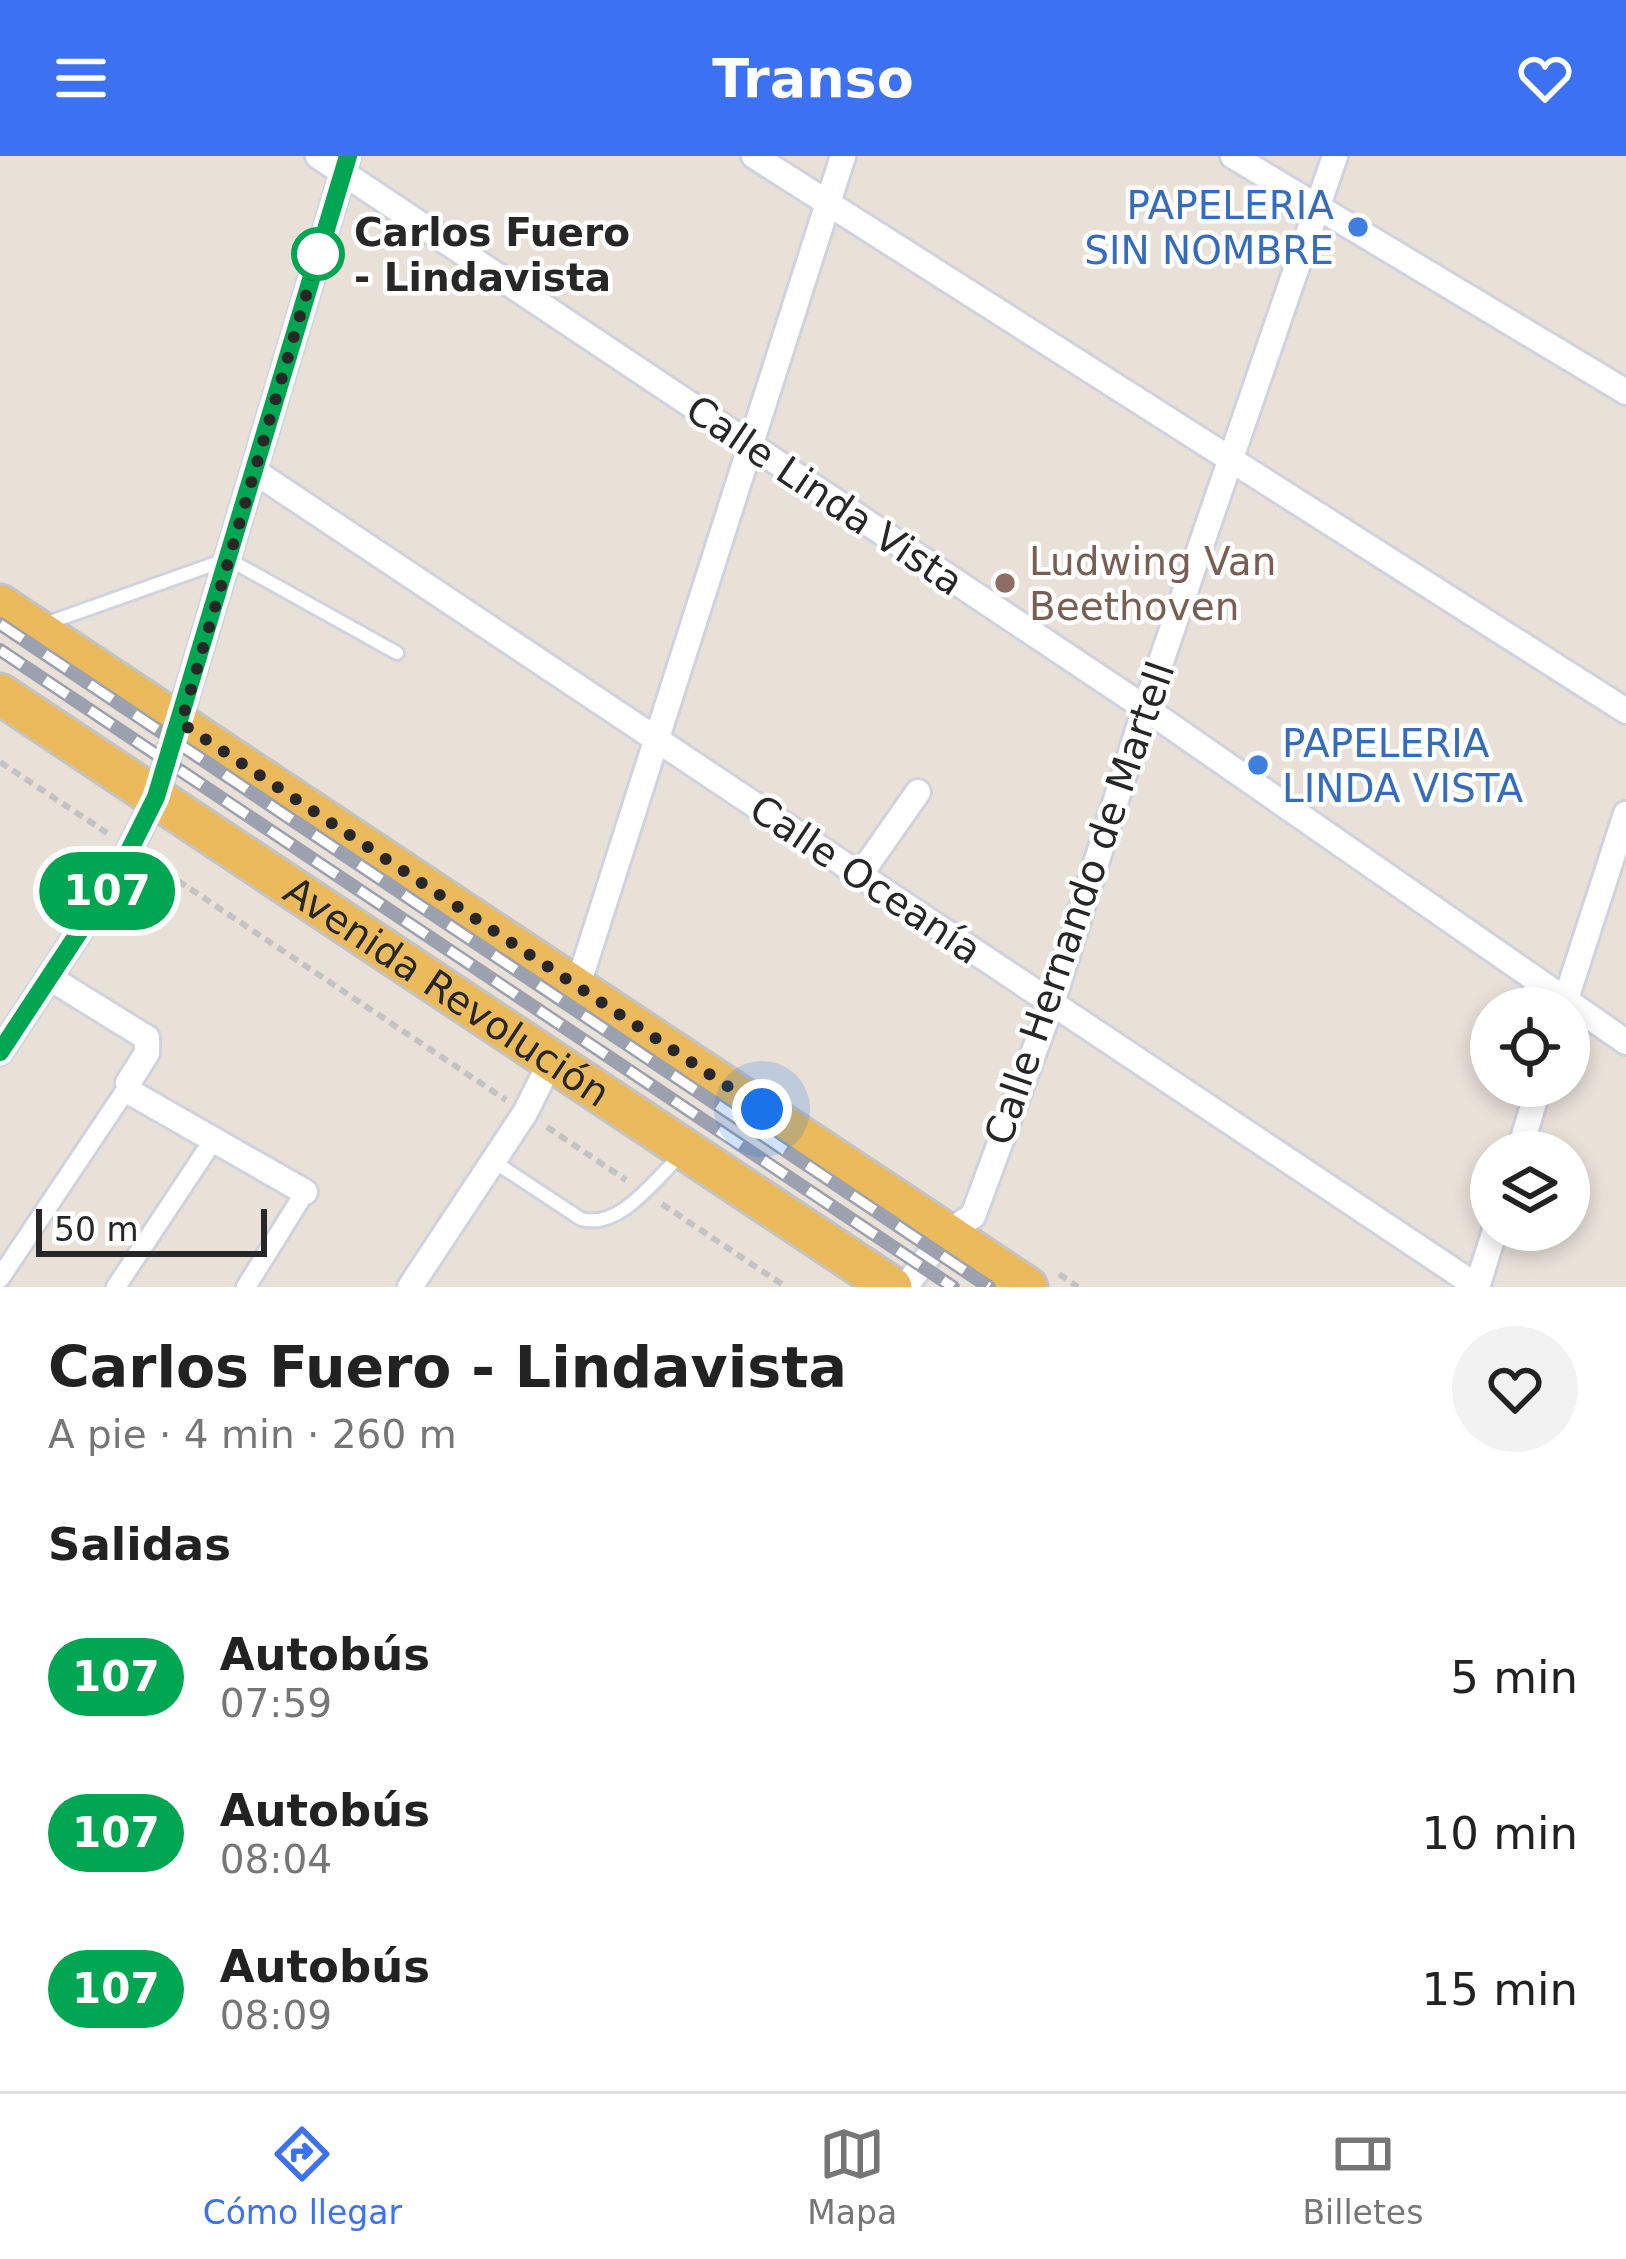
<!DOCTYPE html>
<html lang="es">
<head>
<meta charset="utf-8">
<style>
  body { margin:0; font-family:"DejaVu Sans",sans-serif; background:#f2f2f2; color:#222; height:100vh; display:flex; flex-direction:column; font-size:45px; white-space:nowrap }
  * { box-sizing:border-box; margin:0 }
  p { font-size:39px; color:#767676 }
  .icon { flex:none; width:66px; height:66px; fill:none; stroke:currentColor; stroke-width:2; stroke-linecap:round; stroke-linejoin:round }
  .map { position:relative; height:1131px; overflow:hidden }
  .sheet { display:flex; flex-direction:column; background:#fff; flex:1 }
  .sheet>* { flex:none }
  .badge { padding:0 24px; border-radius:39px; font-size:42px; line-height:78px }
  .buttons { position:absolute; left:1470px; top:831px; display:grid; gap:24px }
  .buttons a { display:grid; place-items:center; width:120px; height:120px; border-radius:50%; background:#fff; box-shadow:0 6px 18px #0003; font-size:60px }
  .scale { position:absolute; left:36px; bottom:30px; width:231px; box-sizing:border-box; padding-left:12px; border:6px solid #272727; border-top:0; font-size:33px; line-height:42px; white-space:nowrap; color:#272727; -webkit-text-stroke:9px #fff; paint-order:stroke }
  .you { position:absolute; width:60px; height:60px; margin:-30px; border:9px solid #fff; border-radius:50%; background:#1a73e8; box-shadow:0 0 0 18px #1a73e833 }
  .map>.badge { position:absolute; translate:-50% -50%; box-shadow:0 0 0 6px #fff }
  h2 { padding:0 48px; font-size:45px; line-height:108px }
  .round { display:grid; place-items:center; flex:none; width:126px; height:126px; border-radius:63px; background:#f2f2f2 }
  .head { display:flex; align-items:center; justify-content:space-between; height:204px; padding:0 48px }
  h1 { font-size:57px; font-weight:700; line-height:90px }
  ul { padding:0; list-style:none }
  li { display:flex; align-items:center; gap:36px; height:156px; padding:0 48px }
  li div { flex:1 }
  li b { display:block; font-size:45px }
  li em { font-style:normal }
  li .badge { min-width:132px; font-weight:700; text-align:center }
  header { display:flex; justify-content:space-between; align-items:center; height:156px; padding:0 48px; background:#3c71f2; color:#fff; font-size:54px; font-weight:700 }
  .menu { display:flex; justify-content:space-around; align-items:center; height:168px; border-top:3px solid #e0e0e0; background:#fff; font-size:33px; color:#767676 }
  .menu a { display:grid; justify-items:center; gap:6px }
  .menu .selected { color:#3c71f2 }
  .map>svg:first-child { display:block }
</style>
</head>
<body>
<header><svg class="icon" aria-label="menu" viewBox="0 0 24 24"><path d="M4 6h16M4 12h16M4 18h16"/></svg>Transo<svg class="icon" aria-label="heart" viewBox="0 0 24 24"><path d="M12 20l-8-8c-3-5 5-10 8-4 3-6 11-1 8 4z"/></svg></header>
<div class="map">
<svg width="1626" height="1131" viewBox="0 0 1626 1131">
  <rect width="100%" height="100%" fill="#e9e0d8"/>
  <g fill="none" stroke-linecap="round" stroke-linejoin="round">
    <g stroke="#ced3df" stroke-width="18">
      <g id="service">
        <polyline points="42,469 228,403 397,497"/>
        <path d="M 493,1005 L 581,1063 C 620,1074 655,1023 681,999"/>
      </g>
    </g>
    <g stroke="#ced3df" stroke-width="24">
      <g id="pedestrian">
        <polyline points="0,1122 127,932"/>
        <polyline points="116,1131 214,983"/>
        <polyline points="246,1131 305,1036"/>
      </g>
    </g>
    <g stroke="#ced3df" stroke-width="30">
      <g id="minor">
        <polyline points="318,0 1145,552 1626,886"/>
        <polyline points="754,0 1626,555"/>
        <polyline points="1233,0 1626,236"/>
        <polyline points="254,315 1478,1131"/>
        <polyline points="860,719 918,636"/>
        <polyline points="50,822 147,882 147,897 128,927 130,936 305,1036"/>
        <polyline points="578,829 843,0"/>
        <polyline points="1563,852 1626,658"/>
        <polyline points="0,896 118,717 156,641 348,0"/>
        <polyline points="1519,996 1539,930"/>
        <polyline points="410,1131 525,957 553,901"/>
        <polyline points="905,1131 946,1077 973,1060 1052,847 1145,552 1335,0"/>
        <polyline points="1477,1131 1495,1074"/>
      </g>
    </g>
    <g stroke="#c3c3c3" stroke-width="45">
      <g id="primary">
        <polyline points="0,449 1027,1131"/>
        <path id="s1" d="M 0,538 L 892,1131"/>
      </g>
    </g>
    <g stroke="#c3c3c3" stroke-width="6" stroke-dasharray="9 6" stroke-linecap="butt">
      <polyline points="0,606 107,677"/>
      <polyline points="153,708 506,944"/>
      <polyline points="547,971 626,1024"/>
      <polyline points="662,1048 786,1131"/>
      <polyline points="1059,1118 1078,1131"/>
    </g>
    <use href="#service" stroke="#fff" stroke-width="12"/>
    <use href="#pedestrian" stroke="#fff" stroke-width="18"/>
    <use href="#minor" stroke="#fff" stroke-width="24"/>
    <use href="#primary" stroke="#eaba5c" stroke-width="39"/>
    <g stroke="#9ca1b0" stroke-width="14">
      <g id="rail">
        <polyline points="0,468 989,1131"/>
        <polyline points="0,494 953,1131"/>
      </g>
    </g>
    <use href="#rail" stroke="#fff" stroke-width="9" stroke-dasharray="27" stroke-linecap="butt"/>
  </g>
  <g fill="none" stroke-linecap="round" stroke-linejoin="round">
    <g stroke="#fff" stroke-width="27">
      <polyline id="line" points="0,896 118,717 156,641 348,0"/>
    </g>
    <use href="#line" stroke="#00a651" stroke-width="18"/>
    <polyline stroke="#272727" stroke-width="12" stroke-dasharray="0 21.6" points="318,98 181,567 762,953"/>
  </g>
  <g fill="#3f7fe0" stroke="#fff" stroke-width="4.5">
    <circle cx="1358" cy="71" r="12"/>
    <circle cx="1258" cy="609" r="12"/>
  </g>
  <circle fill="#fff" stroke="#00a651" stroke-width="6" cx="318" cy="98" r="24"/>
  <circle fill="#8d6e63" stroke="#fff" stroke-width="4.5" cx="1005" cy="427" r="12"/>
  <g text-anchor="middle" stroke-width="9" stroke-linejoin="round" paint-order="stroke">
    <g font-size="39" fill="#366cbe" stroke="#fff" text-anchor="end">
      <text x="1334" y="63">PAPELERIA<tspan x="1334" dy="45">SIN NOMBRE</tspan></text>
      <text x="1282" y="601" text-anchor="start">PAPELERIA<tspan x="1282" dy="45">LINDA VISTA</tspan></text>
    </g>
    <g font-size="39" font-weight="bold" fill="#272727" stroke="#fff" text-anchor="start">
      <text x="354" y="90">Carlos Fuero<tspan x="354" dy="45">- Lindavista</tspan></text>
    </g>
    <g font-size="39" fill="#272727" stroke="#fff">
      <text transform="translate(825 339) rotate(34)" y="14">Calle Linda Vista</text>
      <text transform="translate(866 723) rotate(34)" y="14">Calle Oceanía</text>
      <text transform="translate(1079 747) rotate(-71)" y="14">Calle Hernando de Martell</text>
      <text dy="14" stroke="none"><textPath href="#s1" startOffset="537">Avenida Revolución</textPath></text>
    </g>
    <g font-size="39" fill="#785e54" stroke="#fff" text-anchor="start">
      <text x="1029" y="419">Ludwing Van<tspan x="1029" dy="45">Beethoven</tspan></text>
    </g>
  </g>
</svg>
<div class="buttons">
<a><svg class="icon" aria-label="locate" viewBox="0 0 24 24"><circle cx="12" cy="12" r="6"/><path d="M12 2v4M12 18v4M2 12h4M18 12h4"/></svg></a>
<a><svg class="icon" aria-label="layers" viewBox="0 0 24 24"><path d="M12 4l9 5-9 5-9-5zM3 14l9 5 9-5"/></svg></a>
</div>
<div class="scale">50 m</div>
<div class="you" style="left:762px;top:953px"></div>
<b class="badge" style="left:107px;top:735px;background:#00a651;color:#fff">107</b>
</div>
<section class="sheet">
<div class="head"><div><h1>Carlos Fuero - Lindavista</h1><p>A pie · 4 min · 260 m</p></div><a class="round"><svg class="icon" aria-label="heart" viewBox="0 0 24 24"><path d="M12 20l-8-8c-3-5 5-10 8-4 3-6 11-1 8 4z"/></svg></a></div>
<h2>Salidas</h2>
<ul>
<li><span class="badge" style="background:#00a651;color:#fff">107</span><div><b>Autobús</b><p>07:59</p></div><em>5 min</em></li>
<li><span class="badge" style="background:#00a651;color:#fff">107</span><div><b>Autobús</b><p>08:04</p></div><em>10 min</em></li>
<li><span class="badge" style="background:#00a651;color:#fff">107</span><div><b>Autobús</b><p>08:09</p></div><em>15 min</em></li>
</ul>
</section>
<nav class="menu">
<a class="selected"><svg class="icon" aria-label="directions" viewBox="0 0 24 24"><path d="M12 3l9 9-9 9-9-9zM9 14v-3h6M13 9l2 2-2 2"/></svg>Cómo llegar</a>
<a><svg class="icon" aria-label="map" viewBox="0 0 24 24"><path d="M3 6l6-2 6 2 6-2v14l-6 2-6-2-6 2zM9 4v14M15 6v14"/></svg>Mapa</a>
<a><svg class="icon" aria-label="tickets" viewBox="0 0 24 24"><path d="M3 7h18v10H3zM15 7v10"/></svg>Billetes</a>
</nav>
</body>
</html>
